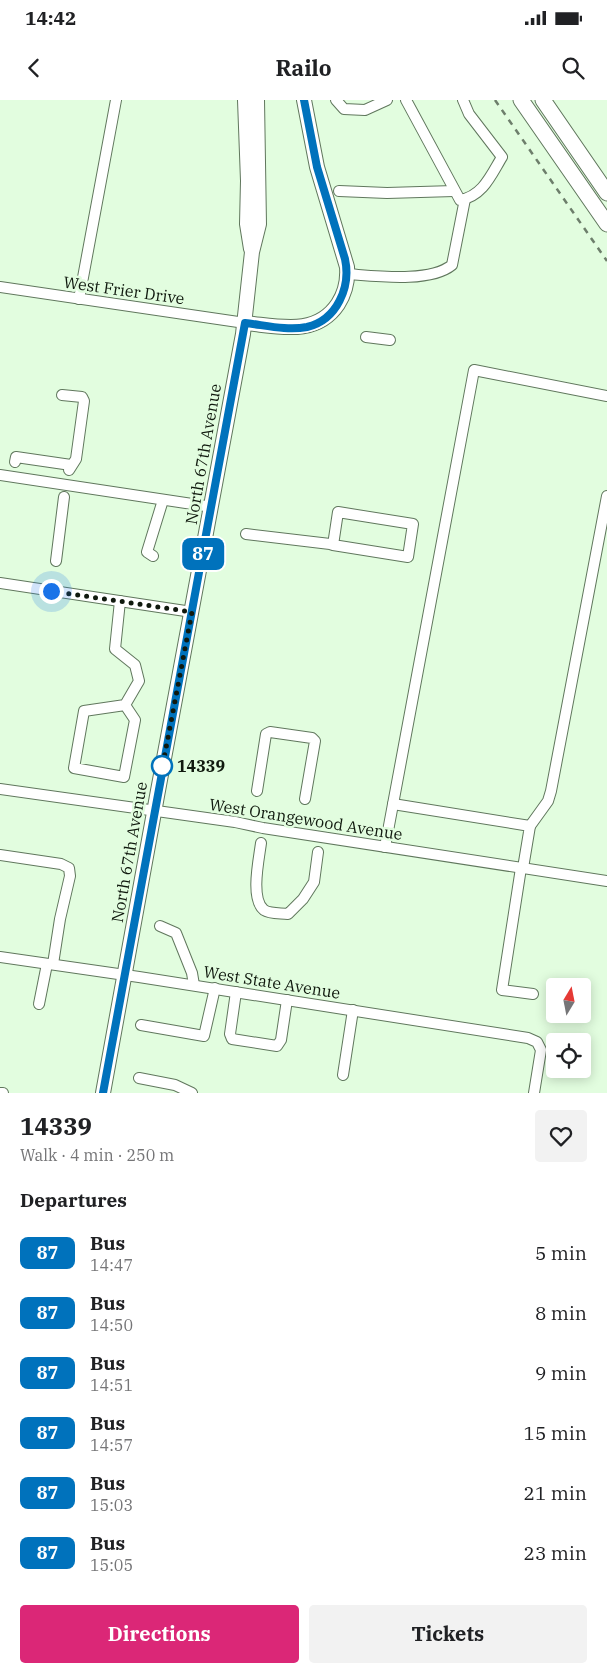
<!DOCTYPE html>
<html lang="en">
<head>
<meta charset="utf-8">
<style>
  body { margin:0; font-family:"IBM Plex Serif",serif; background:#f2f2f2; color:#202124; height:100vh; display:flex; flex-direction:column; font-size:19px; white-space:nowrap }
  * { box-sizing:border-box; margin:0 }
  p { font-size:16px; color:#757577 }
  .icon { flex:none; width:28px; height:28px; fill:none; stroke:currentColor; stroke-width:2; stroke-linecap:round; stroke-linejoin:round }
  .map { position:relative; height:993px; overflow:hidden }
  .side { display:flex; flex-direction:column; background:#fff; flex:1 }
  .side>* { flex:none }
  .badge { padding:0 10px; border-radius:8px; font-size:18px; line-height:32px }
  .needle { width:32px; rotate:10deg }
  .buttons { position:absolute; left:546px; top:878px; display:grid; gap:10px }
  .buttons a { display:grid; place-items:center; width:45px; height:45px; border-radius:5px; background:#fff; box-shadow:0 2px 12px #0003; font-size:25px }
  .you { position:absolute; width:25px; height:25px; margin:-12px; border:4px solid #fff; border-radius:50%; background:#1a73e8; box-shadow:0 0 0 8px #1a73e833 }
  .map>.badge { position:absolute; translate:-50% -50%; box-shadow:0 0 0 2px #fff }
  h2 { padding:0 20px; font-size:19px; line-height:45px }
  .round { display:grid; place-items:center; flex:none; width:52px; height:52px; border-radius:5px; background:#f2f2f2 }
  .overview { display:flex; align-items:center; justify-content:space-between; height:85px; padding:0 20px }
  h1 { font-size:24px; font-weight:700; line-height:38px }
  .cta { display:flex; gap:10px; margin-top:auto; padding:10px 20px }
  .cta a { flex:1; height:58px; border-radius:5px; background:#db2777; color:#fff; font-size:20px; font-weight:700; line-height:58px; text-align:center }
  .cta a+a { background:#f2f2f2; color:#202124 }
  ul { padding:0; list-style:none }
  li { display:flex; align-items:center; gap:15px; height:60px; padding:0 20px }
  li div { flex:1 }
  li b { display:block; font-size:19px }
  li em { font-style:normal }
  li .badge { min-width:55px; font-weight:700; text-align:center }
  .status { display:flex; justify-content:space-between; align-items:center; height:35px; padding:0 25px; background:#fff; direction:ltr }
  .status svg { height:14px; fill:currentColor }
  header { display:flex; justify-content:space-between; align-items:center; height:65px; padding:0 20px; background:#fff; font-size:22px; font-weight:700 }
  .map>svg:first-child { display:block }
</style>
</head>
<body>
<div class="status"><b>14:42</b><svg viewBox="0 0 49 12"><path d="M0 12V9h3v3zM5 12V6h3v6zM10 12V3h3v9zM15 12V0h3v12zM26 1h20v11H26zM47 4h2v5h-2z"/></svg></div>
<header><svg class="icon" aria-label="back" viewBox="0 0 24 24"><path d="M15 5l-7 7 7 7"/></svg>Railo<svg class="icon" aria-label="search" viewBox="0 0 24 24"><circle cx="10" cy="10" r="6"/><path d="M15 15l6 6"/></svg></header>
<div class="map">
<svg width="607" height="993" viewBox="0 0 607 993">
  <rect width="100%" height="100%" fill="#e2fddf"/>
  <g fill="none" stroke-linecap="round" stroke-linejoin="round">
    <g stroke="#60775d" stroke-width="12">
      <g id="minor">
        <polyline points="336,0 344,9 365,10 387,0"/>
        <path d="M 406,0 L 460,100 C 483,96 491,75 502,57 L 469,14 L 463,0"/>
        <polyline points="339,91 387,93 454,91"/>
        <path d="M 347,174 C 376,176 430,183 452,165 L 465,99"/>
        <polyline points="0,187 245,223"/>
        <polyline points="79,199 116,0"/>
        <polyline points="366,237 390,240"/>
        <polyline points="62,295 82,297 84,301 76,359 69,370"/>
        <polyline points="15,362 16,357 71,365"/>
        <polyline points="0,375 212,407"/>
        <polyline points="246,434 330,444 333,445 408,457 413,424 338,412 333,445"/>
        <polyline points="153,456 147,452 163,400"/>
        <polyline points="56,461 64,397"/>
        <polyline points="0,483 192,512"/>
        <polyline points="120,501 115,549 135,565 139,581 125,605 135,620 124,677 74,668 84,611 125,605"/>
        <polyline points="0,689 235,722 263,728 607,781"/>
        <polyline points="257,691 266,634 270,632 312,638 315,641 305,699"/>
        <polyline points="393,704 530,726 523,768"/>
        <polyline points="530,726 548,701 551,691 607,396"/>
        <path d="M 261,743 C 259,759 250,799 264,810 C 270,814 280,813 288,814 L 303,799 L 314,782 L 318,752"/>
        <polyline points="385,747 474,270 607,296"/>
        <polyline points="0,755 61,764 69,768 70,776 60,819 53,864"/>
        <polyline points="521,768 502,890 533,894"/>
        <polyline points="160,826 176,833 192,873 194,885"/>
        <polyline points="0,857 139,877 528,938 537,942 541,950 534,993"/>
        <polyline points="236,892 230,934 232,939 277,946 281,940 287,900"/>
        <polyline points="39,904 47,864"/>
        <polyline points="141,925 204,936 215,888"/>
        <polyline points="343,975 353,910"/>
        <polyline points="139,978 175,985 192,993"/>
        <polyline points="0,993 3,993"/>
      </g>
    </g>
    <g stroke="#60775d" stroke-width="16">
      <g id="major">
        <polyline points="245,0 248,81 247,124 251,149"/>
        <path d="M 245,223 C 278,226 316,237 338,204 C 345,193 348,180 347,167 L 317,67 L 304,0"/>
        <polyline points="103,993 157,696 243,234 252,152 259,124 257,0"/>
      </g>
    </g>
    <g stroke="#60775d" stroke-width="17">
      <g id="highway">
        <polyline points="521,0 607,124"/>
        <polyline points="543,0 607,93"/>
      </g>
    </g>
    <use href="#minor" stroke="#fff" stroke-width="10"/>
    <use href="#major" stroke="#fff" stroke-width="14"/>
    <use href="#highway" stroke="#fff" stroke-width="15"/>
    <polyline stroke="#6d7e6b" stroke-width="2.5" stroke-dasharray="6 6" stroke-linecap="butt" points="495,0 607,161"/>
  </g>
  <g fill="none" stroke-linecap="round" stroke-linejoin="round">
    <g stroke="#fff" stroke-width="11">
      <path id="line" d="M 103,993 L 245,223 C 264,225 287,231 307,227 C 337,220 351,187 345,159 L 317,67 L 304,0"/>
    </g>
    <use href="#line" stroke="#0072bc" stroke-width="8"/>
    <polyline stroke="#10190e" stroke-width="5" stroke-dasharray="0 9" points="51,491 192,512 162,669 162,666"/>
  </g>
  <circle fill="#fff" stroke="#0072bc" stroke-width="2.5" cx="162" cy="666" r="10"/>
  <g text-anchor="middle" stroke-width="5" stroke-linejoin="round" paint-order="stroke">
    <g font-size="16" fill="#10190e" stroke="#e2fddf">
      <text transform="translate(124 190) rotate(8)" y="6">West Frier Drive</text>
      <text transform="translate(203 354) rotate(-80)" y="6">North 67th Avenue</text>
      <text transform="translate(306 719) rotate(9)" y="6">West Orangewood Avenue</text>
      <text transform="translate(129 752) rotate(-80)" y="6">North 67th Avenue</text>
      <text transform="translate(272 882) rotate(9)" y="6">West State Avenue</text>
    </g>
    <g font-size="16" font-weight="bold" fill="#10190e" stroke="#e2fddf" text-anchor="start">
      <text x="177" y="672">14339</text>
    </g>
  </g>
</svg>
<div class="buttons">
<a><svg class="needle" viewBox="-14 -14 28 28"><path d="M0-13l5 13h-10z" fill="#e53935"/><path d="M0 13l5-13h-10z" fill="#757577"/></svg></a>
<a><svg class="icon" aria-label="locate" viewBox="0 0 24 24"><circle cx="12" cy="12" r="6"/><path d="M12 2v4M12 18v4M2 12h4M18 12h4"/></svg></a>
</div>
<div class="you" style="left:51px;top:491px"></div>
<b class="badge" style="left:203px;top:454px;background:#0072bc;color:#fff">87</b>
</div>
<section class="side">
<div class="overview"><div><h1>14339</h1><p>Walk · 4 min · 250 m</p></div><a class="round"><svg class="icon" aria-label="heart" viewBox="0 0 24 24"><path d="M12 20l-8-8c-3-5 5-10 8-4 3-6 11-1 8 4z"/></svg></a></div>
<h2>Departures</h2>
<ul>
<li><span class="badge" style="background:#0072bc;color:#fff">87</span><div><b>Bus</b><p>14:47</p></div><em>5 min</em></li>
<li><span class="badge" style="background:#0072bc;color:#fff">87</span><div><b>Bus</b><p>14:50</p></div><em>8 min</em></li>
<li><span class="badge" style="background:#0072bc;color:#fff">87</span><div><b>Bus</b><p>14:51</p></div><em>9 min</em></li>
<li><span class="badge" style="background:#0072bc;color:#fff">87</span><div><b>Bus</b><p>14:57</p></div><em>15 min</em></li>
<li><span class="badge" style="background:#0072bc;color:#fff">87</span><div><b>Bus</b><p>15:03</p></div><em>21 min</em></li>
<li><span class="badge" style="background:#0072bc;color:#fff">87</span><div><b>Bus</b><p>15:05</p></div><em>23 min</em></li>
</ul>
<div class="cta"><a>Directions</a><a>Tickets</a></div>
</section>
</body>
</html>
